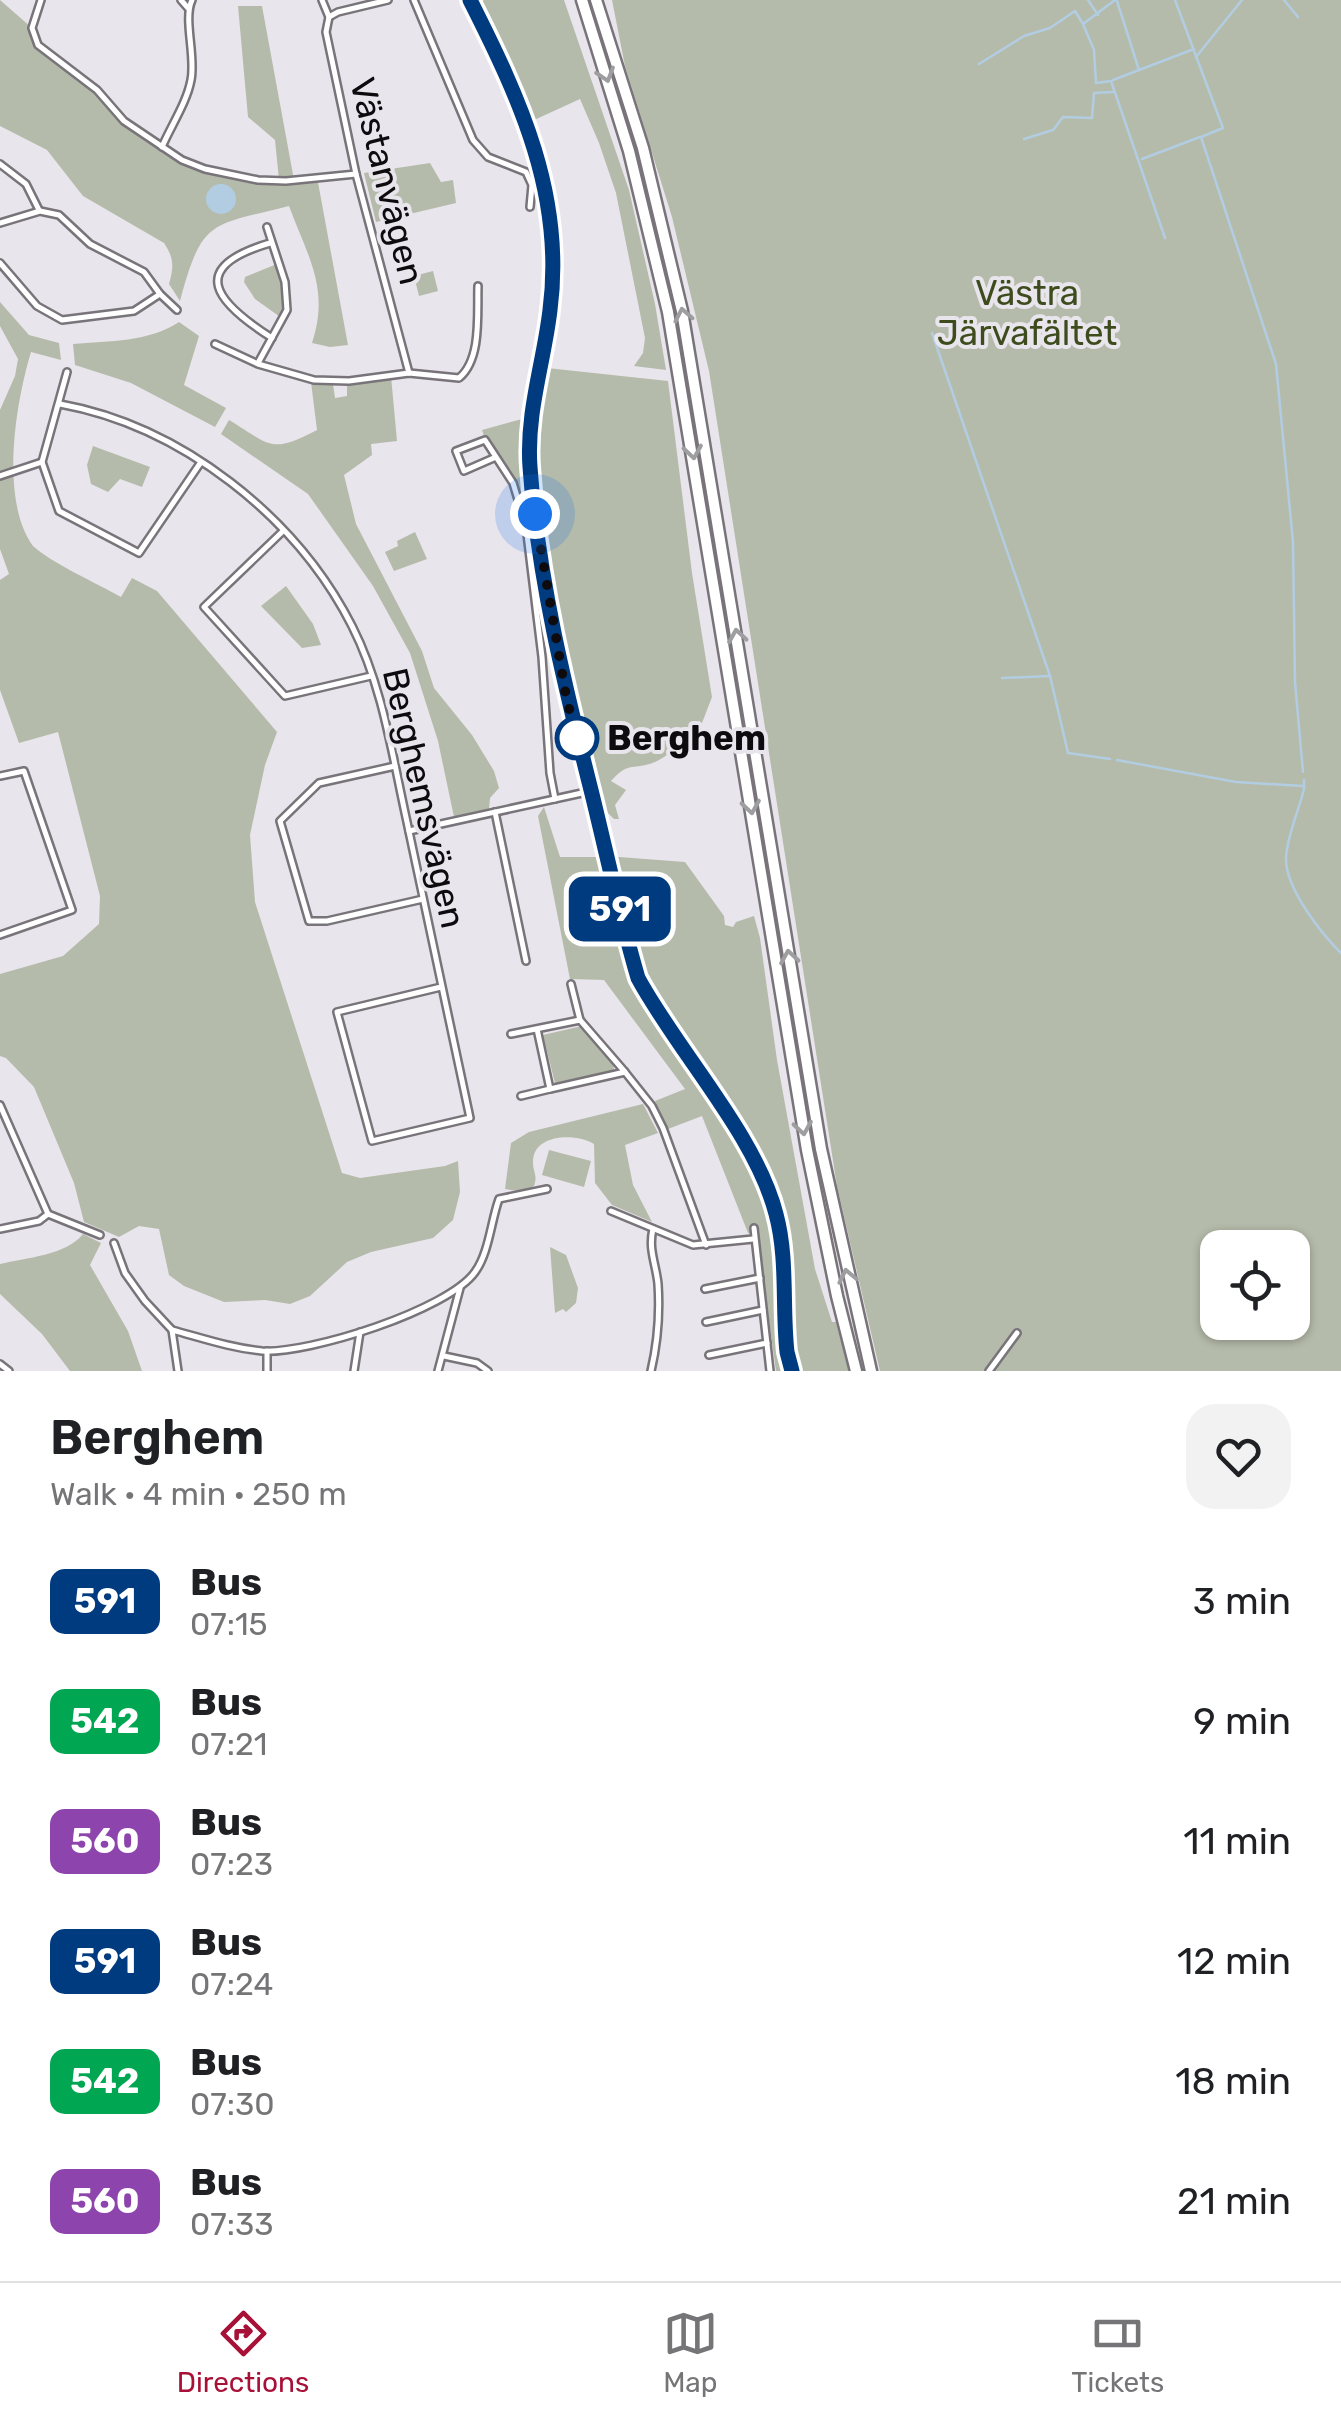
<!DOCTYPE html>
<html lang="en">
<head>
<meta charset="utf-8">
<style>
  body { margin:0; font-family:Rubik,sans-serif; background:#f2f2f2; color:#202124; height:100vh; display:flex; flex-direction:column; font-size:38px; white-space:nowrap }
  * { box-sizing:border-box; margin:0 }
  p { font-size:32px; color:#757577 }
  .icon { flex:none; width:55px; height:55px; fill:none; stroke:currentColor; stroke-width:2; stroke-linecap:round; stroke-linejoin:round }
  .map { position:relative; height:1371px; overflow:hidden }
  .sheet { display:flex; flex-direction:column; background:#fff; flex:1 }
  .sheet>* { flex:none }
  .badge { padding:0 20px; border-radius:15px; font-size:35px; line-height:65px }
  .buttons { position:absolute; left:1200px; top:1230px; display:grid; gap:20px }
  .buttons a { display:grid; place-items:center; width:110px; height:110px; border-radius:20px; background:#fff; box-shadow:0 2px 8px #0004; font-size:50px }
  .you { position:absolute; width:50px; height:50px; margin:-25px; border:8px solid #fff; border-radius:50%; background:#1a73e8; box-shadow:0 0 0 15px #1a73e833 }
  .map>.badge { position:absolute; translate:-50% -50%; box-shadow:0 0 0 5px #fff }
  .round { display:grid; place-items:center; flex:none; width:105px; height:105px; border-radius:30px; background:#f2f2f2 }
  .head { display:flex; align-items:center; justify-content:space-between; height:170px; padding:0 50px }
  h1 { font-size:48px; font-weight:600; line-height:75px }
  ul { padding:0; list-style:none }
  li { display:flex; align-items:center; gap:30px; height:120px; padding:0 50px }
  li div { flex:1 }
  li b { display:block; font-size:38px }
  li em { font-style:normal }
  li .badge { min-width:110px; font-weight:700; text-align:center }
  .dock { display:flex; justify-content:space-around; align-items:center; height:140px; border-top:2px solid #e0e0e0; background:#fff; font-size:28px; color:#757577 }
  .dock a { display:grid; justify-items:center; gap:5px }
  .dock .on { color:#a81137 }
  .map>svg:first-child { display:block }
</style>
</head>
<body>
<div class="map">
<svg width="1341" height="1371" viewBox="0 0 1341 1371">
  <rect width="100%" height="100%" fill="#e9e5ec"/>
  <g fill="#b5bbaa" fill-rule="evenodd">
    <path d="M 0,0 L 32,28 L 38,45 L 97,90 L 124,121 L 182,160 L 226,174 L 279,180 L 275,140 L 248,117 L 238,6 L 262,6 L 294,180 L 317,177 L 348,345 L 330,347 L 312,343 C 330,289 308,257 289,206 C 211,226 202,218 180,301 L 169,284 C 174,267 174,258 164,243 L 83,196 L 47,150 L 0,126 Z"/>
    <polygon points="484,0 564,0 629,190 655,304 666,370 634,366 643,353 645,338 616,193 599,143 580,99 532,121 478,4"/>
    <path d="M 612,0 L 1341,0 L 1341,1371 L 880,1371 L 837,1186 L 709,371 L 672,217 L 625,66 ZM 1218,1248 L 1292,1248 L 1292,1322 L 1218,1322 Z"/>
    <polygon points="430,163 441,182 453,180 456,203 376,222 364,173"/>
    <polygon points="277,264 288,294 283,319 255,299 244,282 245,277"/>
    <polygon points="433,271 438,291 419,296 414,276"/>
    <path d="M 0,302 L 29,335 L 59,343 L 61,360 L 31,352 C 15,405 0,501 33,546 C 50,562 98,584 121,597 L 132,578 L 157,591 L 277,732 L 265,765 L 250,835 L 255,902 L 342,1173 L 360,1178 L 445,1166 L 458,1161 L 460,1192 L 453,1220 L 433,1238 L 371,1252 L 347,1262 L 310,1296 L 290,1304 L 265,1300 L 224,1302 L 184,1286 L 169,1275 L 159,1229 L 139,1226 L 119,1237 L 84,1222 L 74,1183 L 34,1087 L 6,1058 L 0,1056 L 0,974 L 63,956 L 99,924 L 100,896 L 58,732 L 19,743 L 0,690 L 0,580 L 9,574 L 0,549 L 0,410 L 15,376 L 18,359 L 0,326 Z"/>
    <path d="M 179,322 L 199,336 L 184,385 L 226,408 L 215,427 L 131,383 L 75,365 L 73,344 C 109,341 149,342 179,322 Z"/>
    <path d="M 547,368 L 668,381 L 692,573 L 712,697 L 697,736 C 685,743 664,758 655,762 C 633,771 630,760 611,781 L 626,790 L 615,805 L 619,819 L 614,819 L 605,810 L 592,748 L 570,694 L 558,623 L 538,467 L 541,392 Z"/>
    <path d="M 391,376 L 397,441 L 371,444 L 372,455 L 344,475 L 356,524 L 422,651 L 434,688 L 472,735 L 494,771 L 499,788 L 490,798 L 489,809 L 454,817 L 438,741 L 410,653 L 373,586 L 308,494 L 221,434 L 229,420 C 272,446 270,454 317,430 L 311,382 L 333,384 L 335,398 L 347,396 L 347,381 Z"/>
    <path d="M 522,419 L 521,452 L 527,501 L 519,504 C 511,476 490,457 482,430 Z"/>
    <polygon points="93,446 150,467 142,487 120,479 108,492 91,484 87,465"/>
    <polygon points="415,532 427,559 394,571 385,552 398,546 397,541"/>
    <polygon points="286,586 313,624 321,645 302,648 261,606"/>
    <polygon points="544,807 560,857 619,857 685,862 724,916 725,925 733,927 736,922 754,916 760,938 777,1060 815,1269 832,1322 836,1322 849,1371 776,1371 757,1235 748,1233 702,1116 668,1129 655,1101 685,1089 604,980 570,979 538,816"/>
    <polygon points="582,1026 613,1061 614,1070 555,1083 543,1035"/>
    <path d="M 643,1104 L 658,1133 L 625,1145 L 633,1185 L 652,1222 L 612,1205 L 595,1183 L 594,1144 C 577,1133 533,1133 533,1162 C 533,1173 538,1175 534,1186 L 523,1192 L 505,1189 L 511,1143 L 529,1132 Z"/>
    <polygon points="549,1150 591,1161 584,1187 542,1175"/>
    <path d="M 83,1234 L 101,1243 L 90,1265 L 128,1331 L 142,1371 L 70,1371 L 42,1334 L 0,1294 L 0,1264 C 25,1258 67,1255 83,1234 Z"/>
    <polygon points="550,1247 566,1255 578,1288 576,1303 566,1312 563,1309 555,1313"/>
  </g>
  <circle fill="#b2cde2" cx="221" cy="199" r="15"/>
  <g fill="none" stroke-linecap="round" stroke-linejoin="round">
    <g stroke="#b2cde2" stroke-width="2.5">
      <polyline points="1088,0 1098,15"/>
      <polyline points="1175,0 1223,128 1201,137 1276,364 1293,542 1295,682 1303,772"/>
      <polyline points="1284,0 1298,17"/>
      <polyline points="1117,1 1139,70"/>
      <polyline points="1083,24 1094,50 1096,83 1111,81 1165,238"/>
      <polyline points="1196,57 1242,0"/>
      <polyline points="979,64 1024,36 1050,28 1075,11 1083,24 1115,0"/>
      <polyline points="1113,80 1194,49"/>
      <polyline points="1024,139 1053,130 1063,117 1092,118 1094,93 1113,92"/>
      <polyline points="1142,159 1200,137"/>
      <polyline points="932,333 1050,676"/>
      <polyline points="1002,678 1050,676 1068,753 1110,759"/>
      <polyline points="1117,760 1236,782 1303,786"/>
      <path d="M 1304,780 L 1304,789 C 1299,810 1287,836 1286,858 C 1285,888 1321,933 1341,953"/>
    </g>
    <g stroke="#78747a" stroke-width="10">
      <g id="street">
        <polyline points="41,0 32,28 38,45 97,90 124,121 182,160 205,169 258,180 286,181 356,174"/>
        <polyline points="181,0 188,8"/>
        <polyline points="322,0 329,17 326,32 356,174 409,373"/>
        <polyline points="414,0 473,140 488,157 526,172 532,185 530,207"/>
        <polyline points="329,17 338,12 388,0"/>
        <path d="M 162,147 C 171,126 187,102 191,80 C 196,56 183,19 192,0"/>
        <polyline points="0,164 26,184 39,210"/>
        <polyline points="0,223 40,211 59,215 90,244 144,272 160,294 177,310"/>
        <path d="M 270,243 C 185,268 217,303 272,338"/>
        <polyline points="0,263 37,306 62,320 134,311 160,294"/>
        <path d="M 215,344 L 258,364 L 314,380 L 349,381 L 409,373 L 459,378 C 482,359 477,314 478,286"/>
        <polyline points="258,363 287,310 285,282 267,227"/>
        <polyline points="67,372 42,462 59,511 139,553 201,462"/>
        <path d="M 60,404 C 181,426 296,516 352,626 C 383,687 392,755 407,822 C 428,921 449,1020 470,1118 L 372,1141 L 337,1012 L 441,987"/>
        <polyline points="496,457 464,471 456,451 485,440 513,483 526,526 542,657 550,773 555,799"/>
        <polyline points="0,476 42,462"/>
        <polyline points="282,532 204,607 285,696 371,676"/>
        <polyline points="395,766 319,783 280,821 309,921 327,921 423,899"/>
        <polyline points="0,776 24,771 72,910 0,935"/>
        <polyline points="495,812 526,961"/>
        <polyline points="409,831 591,791"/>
        <polyline points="571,984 580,1020"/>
        <polyline points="511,1034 580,1020 625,1072 550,1089 537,1029"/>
        <polyline points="625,1072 652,1106 663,1128 706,1245"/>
        <polyline points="521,1096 550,1089"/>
        <polyline points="0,1105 48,1214 39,1221 0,1229"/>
        <polyline points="611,1211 693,1245 753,1239"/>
        <polyline points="48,1214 100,1235"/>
        <polyline points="754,1228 770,1371"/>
        <polyline points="114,1243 125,1273 145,1301 172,1330 178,1371"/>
        <polyline points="705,1289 760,1278"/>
        <polyline points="706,1322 763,1310"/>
        <path d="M 172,1330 C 202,1338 231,1348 262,1351 C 309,1354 448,1310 475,1272 C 489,1253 491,1221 499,1199 L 547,1189"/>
        <polyline points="267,1351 267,1371"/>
        <polyline points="709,1355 767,1343"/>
        <polyline points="444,1356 477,1363 488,1371"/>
        <polyline points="0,1364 9,1371"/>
        <polyline points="354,1371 360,1332"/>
        <polyline points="438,1371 460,1288"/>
        <path d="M 651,1371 C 658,1341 660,1314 658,1284 C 656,1264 648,1249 653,1229"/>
        <polyline points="989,1371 1017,1333"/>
      </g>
    </g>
    <g stroke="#78747a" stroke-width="12">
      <path id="secondary" d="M 470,0 C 520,99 565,196 550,309 C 544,362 526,413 530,467 C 538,580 566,692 594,801 C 608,860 620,920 638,978 C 678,1051 756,1136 776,1214 C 788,1258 783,1307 787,1351 L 792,1371"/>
    </g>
    <g stroke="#78747a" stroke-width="15">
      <g id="highway">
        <polyline points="582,0 629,151 668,312 807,1150 837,1296 856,1371"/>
        <polyline points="596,0 643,148 682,311 821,1149 871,1371"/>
      </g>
    </g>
    <use href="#street" stroke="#fff" stroke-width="5"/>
    <use href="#secondary" stroke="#fff" stroke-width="8"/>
    <use href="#highway" stroke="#fff" stroke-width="10"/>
  </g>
  <defs><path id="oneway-chevron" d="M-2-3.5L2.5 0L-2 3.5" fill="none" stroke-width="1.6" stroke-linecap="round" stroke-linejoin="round" transform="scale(2.5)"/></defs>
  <g stroke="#9e9d9f">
    <use href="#oneway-chevron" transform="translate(606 75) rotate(73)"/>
    <use href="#oneway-chevron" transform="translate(683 315) rotate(-101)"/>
    <use href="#oneway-chevron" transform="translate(693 452) rotate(81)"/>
    <use href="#oneway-chevron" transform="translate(737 636) rotate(-99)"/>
    <use href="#oneway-chevron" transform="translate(751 807) rotate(81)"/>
    <use href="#oneway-chevron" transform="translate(789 957) rotate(-99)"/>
    <use href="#oneway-chevron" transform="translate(803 1128) rotate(81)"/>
    <use href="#oneway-chevron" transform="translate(847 1276) rotate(-102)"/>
  </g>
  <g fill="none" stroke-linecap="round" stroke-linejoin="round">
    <g stroke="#fff" stroke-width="22">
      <path id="line" d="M 470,0 C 520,99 565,196 550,310 C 544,362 526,413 530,467 C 538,578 565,687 592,794 C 607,855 620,917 638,978 C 678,1052 756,1135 776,1214 C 788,1258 782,1307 787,1352 L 792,1371"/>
    </g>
    <use href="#line" stroke="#003b80" stroke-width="15"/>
    <polyline stroke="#0d0b0e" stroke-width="10" stroke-dasharray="0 18" points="535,514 566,696 580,752 577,738"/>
  </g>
  <circle fill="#fff" stroke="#003b80" stroke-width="5" cx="577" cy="738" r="20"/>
  <g text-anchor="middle" stroke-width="8" stroke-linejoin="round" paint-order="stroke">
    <g font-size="35" fill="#0d0b0e" stroke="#e9e5ec">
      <text transform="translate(387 181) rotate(76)" y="12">Västanvägen</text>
      <text transform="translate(424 798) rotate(77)" y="12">Berghemsvägen</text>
    </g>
    <g font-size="35" fill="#3e4c1d" stroke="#e9e5ec">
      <text x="1027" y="305">Västra<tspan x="1027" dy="40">Järvafältet</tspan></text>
    </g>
    <g font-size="35" font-weight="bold" fill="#0d0b0e" stroke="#e9e5ec" text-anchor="start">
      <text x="607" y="750">Berghem</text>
    </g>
  </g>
</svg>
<div class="buttons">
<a><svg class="icon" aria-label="locate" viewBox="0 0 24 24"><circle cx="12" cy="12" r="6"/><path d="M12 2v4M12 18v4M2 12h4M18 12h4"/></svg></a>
</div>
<div class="you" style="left:535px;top:514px"></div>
<b class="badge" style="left:620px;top:909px;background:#003b80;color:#fff">591</b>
</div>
<section class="sheet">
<div class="head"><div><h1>Berghem</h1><p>Walk · 4 min · 250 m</p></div><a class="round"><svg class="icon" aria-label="heart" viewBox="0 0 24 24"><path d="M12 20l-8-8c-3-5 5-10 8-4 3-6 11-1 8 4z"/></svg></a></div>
<ul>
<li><span class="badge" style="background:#003b80;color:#fff">591</span><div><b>Bus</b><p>07:15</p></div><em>3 min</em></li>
<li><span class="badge" style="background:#00a651;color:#fff">542</span><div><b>Bus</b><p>07:21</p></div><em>9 min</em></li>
<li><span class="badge" style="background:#8e44ad;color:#fff">560</span><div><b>Bus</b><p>07:23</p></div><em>11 min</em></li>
<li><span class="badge" style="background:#003b80;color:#fff">591</span><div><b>Bus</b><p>07:24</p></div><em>12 min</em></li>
<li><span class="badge" style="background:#00a651;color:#fff">542</span><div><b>Bus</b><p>07:30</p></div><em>18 min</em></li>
<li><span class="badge" style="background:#8e44ad;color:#fff">560</span><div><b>Bus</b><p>07:33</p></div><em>21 min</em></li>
</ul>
</section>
<nav class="dock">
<a class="on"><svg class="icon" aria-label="directions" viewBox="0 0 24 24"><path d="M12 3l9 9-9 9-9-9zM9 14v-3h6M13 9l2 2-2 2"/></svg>Directions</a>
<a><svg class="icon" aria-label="map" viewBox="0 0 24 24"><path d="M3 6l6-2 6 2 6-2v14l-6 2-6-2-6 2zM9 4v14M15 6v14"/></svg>Map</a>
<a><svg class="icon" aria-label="tickets" viewBox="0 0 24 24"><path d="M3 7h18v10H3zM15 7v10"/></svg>Tickets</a>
</nav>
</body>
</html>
